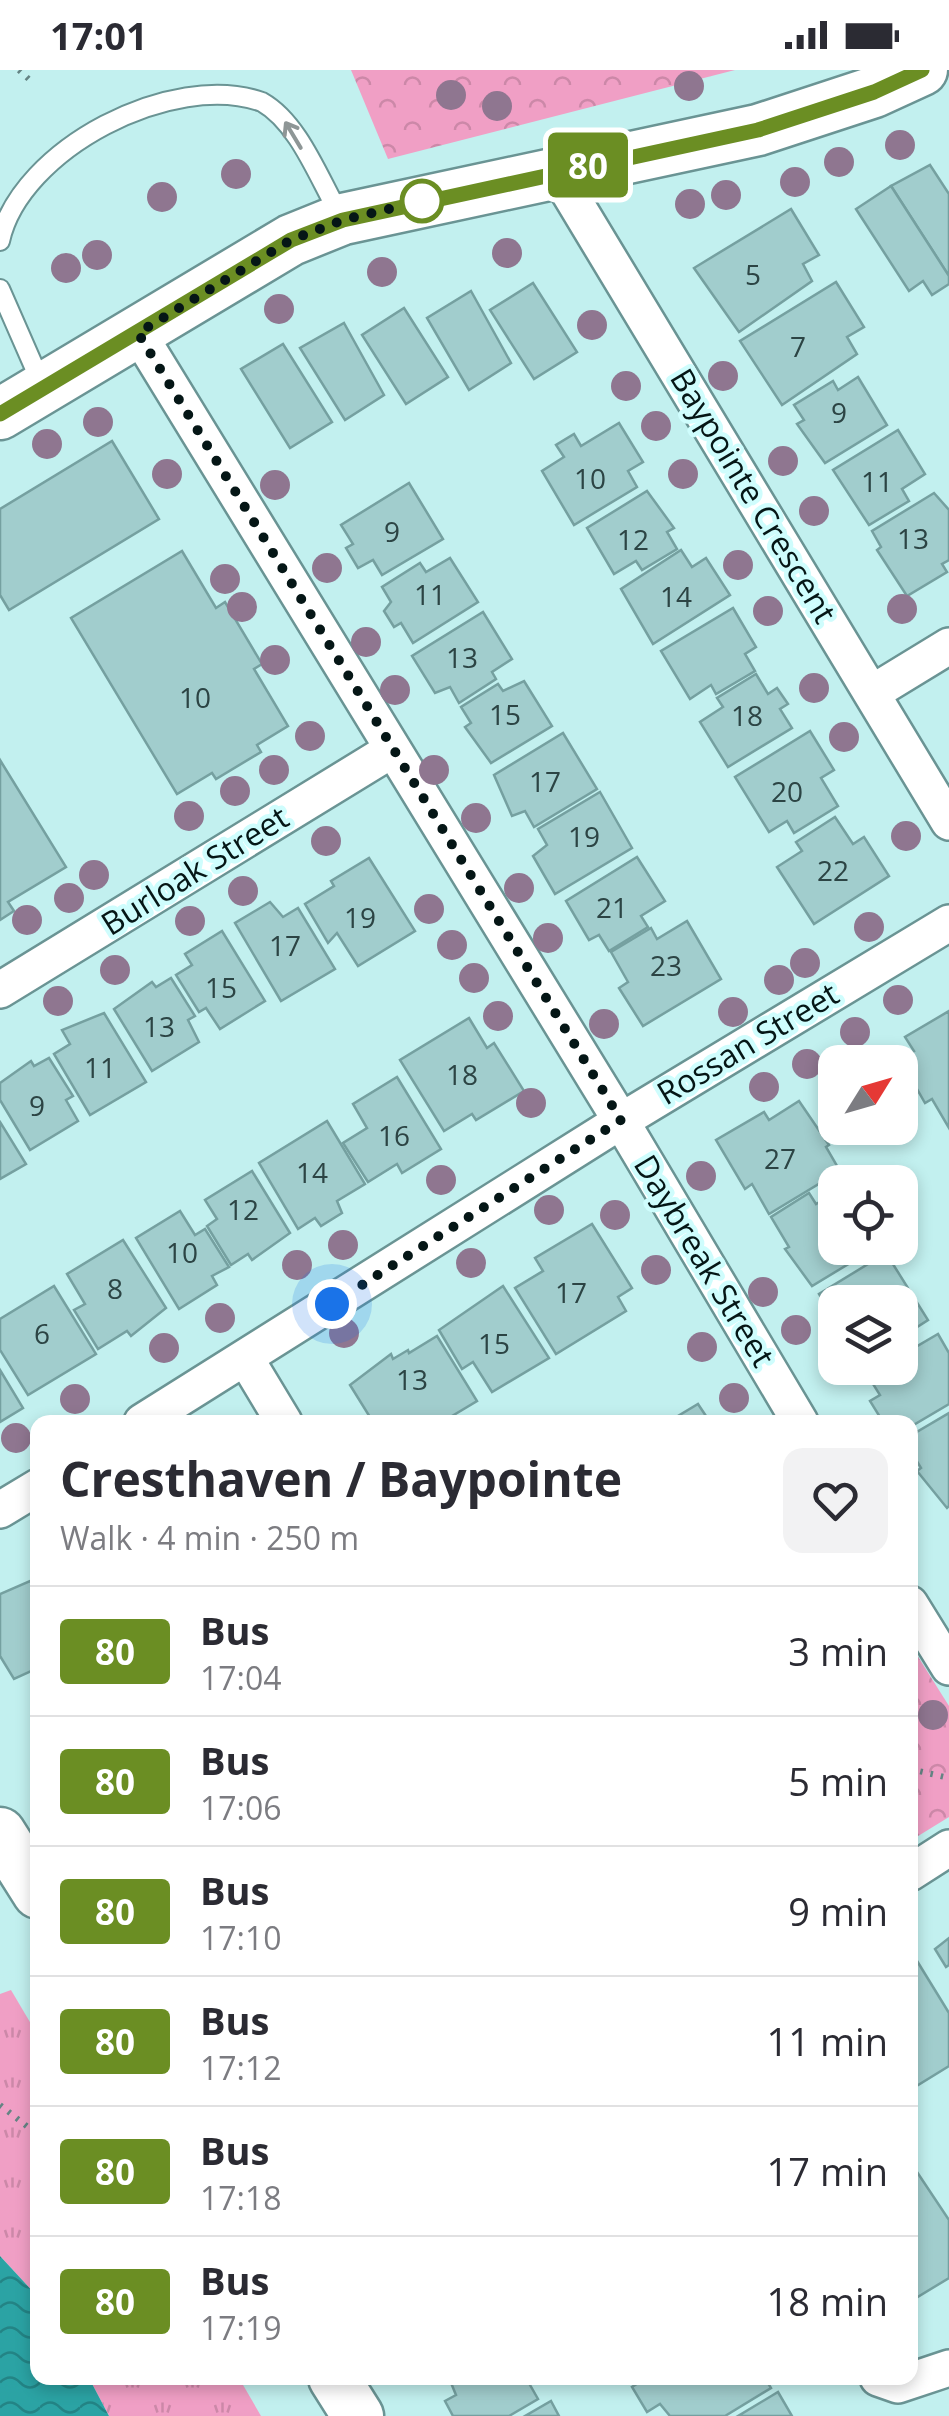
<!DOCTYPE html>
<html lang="en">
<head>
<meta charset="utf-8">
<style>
  body { margin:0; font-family:"Open Sans",sans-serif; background:#f2f2f3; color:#2b2b33; height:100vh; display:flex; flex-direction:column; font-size:38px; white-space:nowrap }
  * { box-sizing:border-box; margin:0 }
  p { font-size:32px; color:#7c7c81 }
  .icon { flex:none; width:55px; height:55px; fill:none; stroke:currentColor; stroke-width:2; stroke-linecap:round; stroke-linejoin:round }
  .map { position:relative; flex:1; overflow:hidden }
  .sheet { position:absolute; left:30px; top:1345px; width:888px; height:970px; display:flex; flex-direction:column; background:#fff; border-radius:20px; box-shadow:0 5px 15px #0003 }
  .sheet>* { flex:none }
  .badge { padding:0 20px; border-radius:8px; font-size:35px; line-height:65px }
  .needle { width:65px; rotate:53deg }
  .fabs { position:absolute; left:818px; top:975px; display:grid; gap:20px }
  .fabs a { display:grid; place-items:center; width:100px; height:100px; border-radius:20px; background:#fff; box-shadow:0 5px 15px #0003; font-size:50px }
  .you { position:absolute; width:50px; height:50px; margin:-25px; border:8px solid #fff; border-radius:50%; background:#1a73e8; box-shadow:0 0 0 15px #1a73e833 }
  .map>.badge { position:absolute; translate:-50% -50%; box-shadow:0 0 0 5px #fff }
  .round { display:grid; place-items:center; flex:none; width:105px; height:105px; border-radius:20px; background:#f2f2f3 }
  .head { display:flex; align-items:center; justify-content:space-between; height:170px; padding:0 30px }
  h1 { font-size:48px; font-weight:700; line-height:75px }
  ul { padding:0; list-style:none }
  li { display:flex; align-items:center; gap:30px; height:130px; padding:0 30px; border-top:2px solid #e1e1e2 }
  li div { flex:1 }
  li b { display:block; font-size:38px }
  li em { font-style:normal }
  li .badge { min-width:110px; font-weight:700; text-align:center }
  .status { display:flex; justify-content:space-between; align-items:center; height:70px; padding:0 50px; background:#fff; direction:ltr }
  .status svg { height:28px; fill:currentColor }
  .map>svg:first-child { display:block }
</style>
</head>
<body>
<div class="status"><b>17:01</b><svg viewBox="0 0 49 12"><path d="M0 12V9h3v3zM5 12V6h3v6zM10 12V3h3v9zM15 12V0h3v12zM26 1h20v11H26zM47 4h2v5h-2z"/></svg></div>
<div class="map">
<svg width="949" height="2346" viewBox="0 0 949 2346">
  <defs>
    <pattern id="grass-tufts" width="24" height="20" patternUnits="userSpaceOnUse" patternTransform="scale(2.5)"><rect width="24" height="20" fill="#f09fc5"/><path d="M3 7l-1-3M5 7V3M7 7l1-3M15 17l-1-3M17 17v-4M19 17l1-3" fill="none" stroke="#cc88a8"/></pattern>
    <pattern id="park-crowns" width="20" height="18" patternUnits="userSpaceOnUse" patternTransform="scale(2.5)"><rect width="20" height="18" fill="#f09fc5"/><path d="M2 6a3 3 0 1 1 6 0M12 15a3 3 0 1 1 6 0" fill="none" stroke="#cc88a8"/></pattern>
    <pattern id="water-waves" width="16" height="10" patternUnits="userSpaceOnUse" patternTransform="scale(2.5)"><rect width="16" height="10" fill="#2ba3a4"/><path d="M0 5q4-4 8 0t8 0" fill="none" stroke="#238485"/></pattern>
  </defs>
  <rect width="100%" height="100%" fill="#c2f0ef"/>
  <g fill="url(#grass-tufts)">
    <polygon points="11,1920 37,1964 37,2226 0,2186 0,1924"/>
    <polygon points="89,2308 239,2308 261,2346 109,2346"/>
  </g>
  <g fill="url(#park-crowns)">
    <polygon points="351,0 735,0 388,89"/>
    <polygon points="910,1574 949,1636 949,1747 910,1771"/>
  </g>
  <polygon fill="url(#water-waves)" points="0,2186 37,2226 38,2308 89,2308 109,2346 0,2346"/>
  <g fill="#a1cdcd" stroke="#75a0a0" stroke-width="2.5">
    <polygon points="930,95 949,124 949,206 891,116"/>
    <polygon points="891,116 949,206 949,214 932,225 923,211 909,221 856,139"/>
    <polygon points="791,139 819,185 803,194 812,211 739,262 694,198"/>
    <polygon points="836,212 864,257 847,267 857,284 782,335 740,271"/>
    <polygon points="533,213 577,282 534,309 490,240"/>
    <polygon points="471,221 511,293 469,320 427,248"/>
    <polygon points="404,238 448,307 406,334 362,265"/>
    <polygon points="344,253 384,325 345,350 300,278"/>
    <polygon points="283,274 332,352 290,378 241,299"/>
    <polygon points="858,307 887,355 825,393 797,354 804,350 794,335 833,311 838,320"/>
    <polygon points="619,353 643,392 628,401 637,417 574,455 542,401 564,387 556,375 574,364 581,376"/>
    <polygon points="898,360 925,404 902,419 909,431 869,455 833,400"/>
    <polygon points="112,371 159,449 9,540 0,525 0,439"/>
    <polygon points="409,413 443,469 382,505 373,490 358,498 346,478 353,474 341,455"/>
    <polygon points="647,421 674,458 667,462 677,479 642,500 636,491 614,504 587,458"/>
    <polygon points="934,423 949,440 949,490 942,494 947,502 907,526 877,480 881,477 872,461"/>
    <polygon points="681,480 692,497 706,488 730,525 653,574 621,519"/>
    <polygon points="182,481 216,538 225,532 262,594 254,599 288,656 257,675 261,682 216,709 212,703 177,724 71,548"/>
    <polygon points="450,488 478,532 413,573 401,553 394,557 384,541 391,532 382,517 420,493 426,502"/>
    <polygon points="733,538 756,577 745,584 755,601 716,624 711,615 690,629 661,581"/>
    <polygon points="483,542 512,589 492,602 496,609 459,633 450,617 435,623 412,586"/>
    <polygon points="756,604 768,624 777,618 788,634 780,639 792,658 728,697 700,652 723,637 717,628"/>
    <polygon points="524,611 552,656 491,693 465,657 471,653 461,637 498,614 503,621"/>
    <polygon points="810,661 834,700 821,708 838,736 794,763 787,751 769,762 735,707"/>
    <polygon points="563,663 597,719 534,757 525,741 512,746 494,705"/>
    <polygon points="0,690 66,797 8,832 14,841 0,850"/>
    <polygon points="600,722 632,778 555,824 533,786 547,775 538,759"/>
    <polygon points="835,747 853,774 864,767 889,806 814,854 777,797 802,781 796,772"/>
    <polygon points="637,787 665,831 641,846 648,857 609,881 599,865 589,870 566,831"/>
    <polygon points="369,788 415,861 358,896 337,863 328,873 305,834 334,816 331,811"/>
    <polygon points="270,832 283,847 298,838 335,899 281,931 235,853"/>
    <polygon points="687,851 721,909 643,956 619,918 628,912 611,882 651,858 657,869"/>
    <polygon points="222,861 265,931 220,959 206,938 199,942 176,905 192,895 185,884"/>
    <polygon points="171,908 195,946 188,950 199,972 152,1001 114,939 152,912 156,917"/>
    <polygon points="949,941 949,1058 932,1029 925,1033 900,989 914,981 905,967"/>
    <polygon points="104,943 146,1012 90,1045 54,984 70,974 62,960"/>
    <polygon points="469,948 487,978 494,973 524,1021 476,1050 472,1044 444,1061 400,990"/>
    <polygon points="49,988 73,1026 66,1030 78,1051 30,1080 0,1030 0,1013 31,991 34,996"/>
    <polygon points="397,1007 441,1079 402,1103 397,1094 368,1112 343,1073 367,1058 353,1034"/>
    <polygon points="799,1031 829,1075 826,1077 840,1101 769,1144 752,1114 745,1119 716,1070 764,1042 769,1050"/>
    <polygon points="327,1051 365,1114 337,1131 342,1143 321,1156 315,1148 298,1159 259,1093"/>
    <polygon points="0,1052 26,1094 0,1109"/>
    <polygon points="252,1101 290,1163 252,1190 248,1184 231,1195 207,1156 217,1149 205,1130"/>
    <polygon points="809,1123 816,1134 835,1123 835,1178 875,1178 812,1216 785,1179 789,1177 771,1147"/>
    <polygon points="180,1141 195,1165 205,1159 229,1197 212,1206 217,1215 179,1239 136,1168"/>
    <polygon points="592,1154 632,1218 618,1227 626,1241 556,1284 515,1218 543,1201 535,1188"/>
    <polygon points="123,1170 166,1238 131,1266 127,1261 98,1279 74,1240 85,1234 67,1204"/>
    <polygon points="886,1183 928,1250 900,1268 900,1232 835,1232 835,1251 819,1224"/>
    <polygon points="54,1216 96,1284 28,1325 0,1280 0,1249"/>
    <polygon points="503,1216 549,1288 492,1322 473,1292 462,1299 439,1260"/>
    <polygon points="938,1264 949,1283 949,1334 910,1357 910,1352 883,1352 870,1331 880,1325 863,1298 900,1298 900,1272 907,1282"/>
    <polygon points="437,1266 477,1331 442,1352 373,1352 350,1315 391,1284 393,1289 408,1280 409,1283"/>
    <polygon points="0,1300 23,1338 0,1352"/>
    <polygon points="698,1334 710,1352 668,1352"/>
    <polygon points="949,1343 949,1436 947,1438 917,1401 921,1398 910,1380 910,1366"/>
    <polygon points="30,1511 38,1522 38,1598 14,1609 0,1586 0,1524"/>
    <polygon points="949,1868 949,1895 946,1897 935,1879"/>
    <polygon points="914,1886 949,1943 949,1996 910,2020 910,1888"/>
    <polygon points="917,2102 949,2150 949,2208 911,2231 910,2106"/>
    <polygon points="449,2308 526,2308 538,2329 509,2346 453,2346 445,2331 456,2325"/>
    <polygon points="646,2308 765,2308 771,2318 725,2346 670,2346 660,2334 647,2342 632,2317"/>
    <polygon points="778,2322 792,2346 738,2346"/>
    <polygon points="551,2331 559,2346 525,2346"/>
  </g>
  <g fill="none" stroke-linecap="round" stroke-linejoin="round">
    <g stroke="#6a9494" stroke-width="22">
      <g id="lane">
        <path d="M 0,171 C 20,79 173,0 262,32 C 299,53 319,109 340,145"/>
        <polyline points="0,219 42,315"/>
      </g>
    </g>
    <g stroke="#6a9494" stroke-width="40">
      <g id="street">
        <polyline points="556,101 949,752"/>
        <polyline points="138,263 621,1051 800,1352"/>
        <polyline points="872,623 949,576"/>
        <polyline points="0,920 390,681"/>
        <polyline points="246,1289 284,1352"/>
        <polyline points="142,1352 621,1051 949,853"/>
        <polyline points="0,1440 38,1417"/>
        <polyline points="910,1534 949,1597"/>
        <polyline points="910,1803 949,1778"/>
        <polyline points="878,2308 898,2315 949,2298"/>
      </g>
    </g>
    <g stroke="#6a9494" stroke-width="55">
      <g id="secondary">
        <polyline points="0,344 291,170 343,149 758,60 874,22 922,0"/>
        <polyline points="0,1763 38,1823"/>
        <polyline points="334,2308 358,2346"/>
      </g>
    </g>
    <g stroke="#648484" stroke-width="6" stroke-dasharray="2.5 8" stroke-linecap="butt">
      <polyline points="19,0 33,13"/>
      <polyline points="910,1699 949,1708"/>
      <polyline points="0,2035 38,2065"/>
    </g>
    <use href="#lane" stroke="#fff" stroke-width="18"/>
    <use href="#street" stroke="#fff" stroke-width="35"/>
    <use href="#secondary" stroke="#fff" stroke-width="50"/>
  </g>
  <g fill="#8f7690">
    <circle cx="689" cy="16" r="15"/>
    <circle cx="451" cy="25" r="15"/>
    <circle cx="497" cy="36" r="15"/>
    <circle cx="900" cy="75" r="15"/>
    <circle cx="839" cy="92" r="15"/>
    <circle cx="236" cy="104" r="15"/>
    <circle cx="795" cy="112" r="15"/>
    <circle cx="726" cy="125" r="15"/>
    <circle cx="162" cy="127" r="15"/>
    <circle cx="690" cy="134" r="15"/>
    <circle cx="507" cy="183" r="15"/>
    <circle cx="97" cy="185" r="15"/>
    <circle cx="66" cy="198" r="15"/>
    <circle cx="382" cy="202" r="15"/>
    <circle cx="279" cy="239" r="15"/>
    <circle cx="592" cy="255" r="15"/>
    <circle cx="723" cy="306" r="15"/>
    <circle cx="626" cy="316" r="15"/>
    <circle cx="98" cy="352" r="15"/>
    <circle cx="656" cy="356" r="15"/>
    <circle cx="47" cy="374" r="15"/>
    <circle cx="783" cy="391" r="15"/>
    <circle cx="167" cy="404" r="15"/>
    <circle cx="683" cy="404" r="15"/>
    <circle cx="275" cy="415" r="15"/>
    <circle cx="814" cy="441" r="15"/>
    <circle cx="738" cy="495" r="15"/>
    <circle cx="327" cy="498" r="15"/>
    <circle cx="225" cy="509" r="15"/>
    <circle cx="242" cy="537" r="15"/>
    <circle cx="902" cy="539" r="15"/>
    <circle cx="768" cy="541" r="15"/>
    <circle cx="366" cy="572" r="15"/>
    <circle cx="275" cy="590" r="15"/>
    <circle cx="814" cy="618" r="15"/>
    <circle cx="395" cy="620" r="15"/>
    <circle cx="310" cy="666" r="15"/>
    <circle cx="844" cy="667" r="15"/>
    <circle cx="274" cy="700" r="15"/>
    <circle cx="434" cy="700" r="15"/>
    <circle cx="235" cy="721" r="15"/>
    <circle cx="189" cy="746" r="15"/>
    <circle cx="476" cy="748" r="15"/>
    <circle cx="906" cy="766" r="15"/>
    <circle cx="326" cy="771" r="15"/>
    <circle cx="94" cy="805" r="15"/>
    <circle cx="519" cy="818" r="15"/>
    <circle cx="243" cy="821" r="15"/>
    <circle cx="69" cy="828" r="15"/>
    <circle cx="429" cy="839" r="15"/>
    <circle cx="27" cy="850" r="15"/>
    <circle cx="190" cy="851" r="15"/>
    <circle cx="869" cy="857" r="15"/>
    <circle cx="548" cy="868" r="15"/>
    <circle cx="452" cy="875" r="15"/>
    <circle cx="805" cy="893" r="15"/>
    <circle cx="115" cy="900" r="15"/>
    <circle cx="474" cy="908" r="15"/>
    <circle cx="779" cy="910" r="15"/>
    <circle cx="898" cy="930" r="15"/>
    <circle cx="58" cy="931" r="15"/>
    <circle cx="733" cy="942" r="15"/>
    <circle cx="498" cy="946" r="15"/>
    <circle cx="604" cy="954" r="15"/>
    <circle cx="855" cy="962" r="15"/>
    <circle cx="807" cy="994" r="15"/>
    <circle cx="764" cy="1017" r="15"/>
    <circle cx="531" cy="1033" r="15"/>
    <circle cx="701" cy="1106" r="15"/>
    <circle cx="441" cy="1110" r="15"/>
    <circle cx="549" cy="1140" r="15"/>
    <circle cx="615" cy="1145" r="15"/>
    <circle cx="343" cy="1175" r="15"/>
    <circle cx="471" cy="1193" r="15"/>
    <circle cx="297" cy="1195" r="15"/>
    <circle cx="656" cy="1200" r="15"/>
    <circle cx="763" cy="1222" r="15"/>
    <circle cx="220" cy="1248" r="15"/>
    <circle cx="796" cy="1260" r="15"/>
    <circle cx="344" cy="1263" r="15"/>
    <circle cx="702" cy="1277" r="15"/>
    <circle cx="164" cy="1278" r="15"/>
    <circle cx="734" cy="1328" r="15"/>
    <circle cx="75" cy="1329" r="15"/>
    <circle cx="16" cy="1368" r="15"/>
    <circle cx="933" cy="1645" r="15"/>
  </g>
  <defs><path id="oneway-shaft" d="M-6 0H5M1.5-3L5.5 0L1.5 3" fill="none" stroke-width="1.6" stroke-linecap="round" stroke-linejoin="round" transform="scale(2.5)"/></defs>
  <use stroke="#8e9696" href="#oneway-shaft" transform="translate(293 65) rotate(-121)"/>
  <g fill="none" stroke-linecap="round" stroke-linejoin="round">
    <g stroke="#fff" stroke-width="22">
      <polyline id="line" points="0,344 291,170 343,150 758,60 874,22 922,0"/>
    </g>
    <use href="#line" stroke="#6b8e23" stroke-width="15"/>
    <polyline stroke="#051616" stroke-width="10" stroke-dasharray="0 18" points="332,1234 621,1050 138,263 291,170 343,150 422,131"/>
  </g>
  <circle fill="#fff" stroke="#6b8e23" stroke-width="5" cx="422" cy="131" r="20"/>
  <g text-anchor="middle" stroke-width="9" stroke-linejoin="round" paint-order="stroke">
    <g font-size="28" fill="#2c4444">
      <text x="753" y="215">5</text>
      <text x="798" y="287">7</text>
      <text x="839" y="353">9</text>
      <text x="590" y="419">10</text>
      <text x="877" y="422">11</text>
      <text x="392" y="472">9</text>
      <text x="913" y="479">13</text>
      <text x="633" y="480">12</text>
      <text x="430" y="535">11</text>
      <text x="676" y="537">14</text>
      <text x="462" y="598">13</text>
      <text x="195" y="638">10</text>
      <text x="505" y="655">15</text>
      <text x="747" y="656">18</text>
      <text x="545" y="722">17</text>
      <text x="787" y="732">20</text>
      <text x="584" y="777">19</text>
      <text x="833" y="811">22</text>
      <text x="612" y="848">21</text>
      <text x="360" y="858">19</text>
      <text x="285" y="886">17</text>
      <text x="666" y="906">23</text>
      <text x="221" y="928">15</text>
      <text x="159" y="967">13</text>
      <text x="100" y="1008">11</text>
      <text x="462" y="1015">18</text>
      <text x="37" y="1046">9</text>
      <text x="394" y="1076">16</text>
      <text x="780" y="1099">27</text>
      <text x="312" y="1113">14</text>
      <text x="243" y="1150">12</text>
      <text x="182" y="1193">10</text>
      <text x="115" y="1229">8</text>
      <text x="571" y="1233">17</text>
      <text x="42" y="1274">6</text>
      <text x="494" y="1284">15</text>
      <text x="412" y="1320">13</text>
    </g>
    <g font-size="32" fill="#051616" stroke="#cffdfd">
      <text transform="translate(753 426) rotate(59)" y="11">Baypointe Crescent</text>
      <text transform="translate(195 801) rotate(-32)" y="11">Burloak Street</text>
      <text transform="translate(748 974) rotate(-31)" y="11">Rossan Street</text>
      <text transform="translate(704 1191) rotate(59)" y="11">Daybreak Street</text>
    </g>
  </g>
</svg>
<div class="fabs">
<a><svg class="needle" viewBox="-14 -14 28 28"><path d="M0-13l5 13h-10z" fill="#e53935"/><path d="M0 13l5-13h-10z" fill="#7c7c81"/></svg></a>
<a><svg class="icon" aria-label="locate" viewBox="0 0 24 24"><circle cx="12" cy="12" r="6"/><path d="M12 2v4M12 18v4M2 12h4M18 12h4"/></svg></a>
<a><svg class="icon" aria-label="layers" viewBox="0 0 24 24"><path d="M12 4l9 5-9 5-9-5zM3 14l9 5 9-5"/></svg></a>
</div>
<div class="you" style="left:332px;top:1234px"></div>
<b class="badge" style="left:588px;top:95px;background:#6b8e23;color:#fff">80</b>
<section class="sheet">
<div class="head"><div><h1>Cresthaven / Baypointe</h1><p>Walk · 4 min · 250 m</p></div><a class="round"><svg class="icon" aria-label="heart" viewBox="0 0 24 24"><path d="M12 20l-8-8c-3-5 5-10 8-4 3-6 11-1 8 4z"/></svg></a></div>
<ul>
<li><span class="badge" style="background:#6b8e23;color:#fff">80</span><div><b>Bus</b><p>17:04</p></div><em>3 min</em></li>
<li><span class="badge" style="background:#6b8e23;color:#fff">80</span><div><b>Bus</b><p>17:06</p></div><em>5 min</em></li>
<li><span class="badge" style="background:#6b8e23;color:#fff">80</span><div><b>Bus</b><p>17:10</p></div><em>9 min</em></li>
<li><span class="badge" style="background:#6b8e23;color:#fff">80</span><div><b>Bus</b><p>17:12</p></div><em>11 min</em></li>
<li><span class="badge" style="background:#6b8e23;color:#fff">80</span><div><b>Bus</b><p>17:18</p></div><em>17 min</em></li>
<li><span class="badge" style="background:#6b8e23;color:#fff">80</span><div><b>Bus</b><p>17:19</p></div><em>18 min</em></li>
</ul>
</section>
</div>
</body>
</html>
